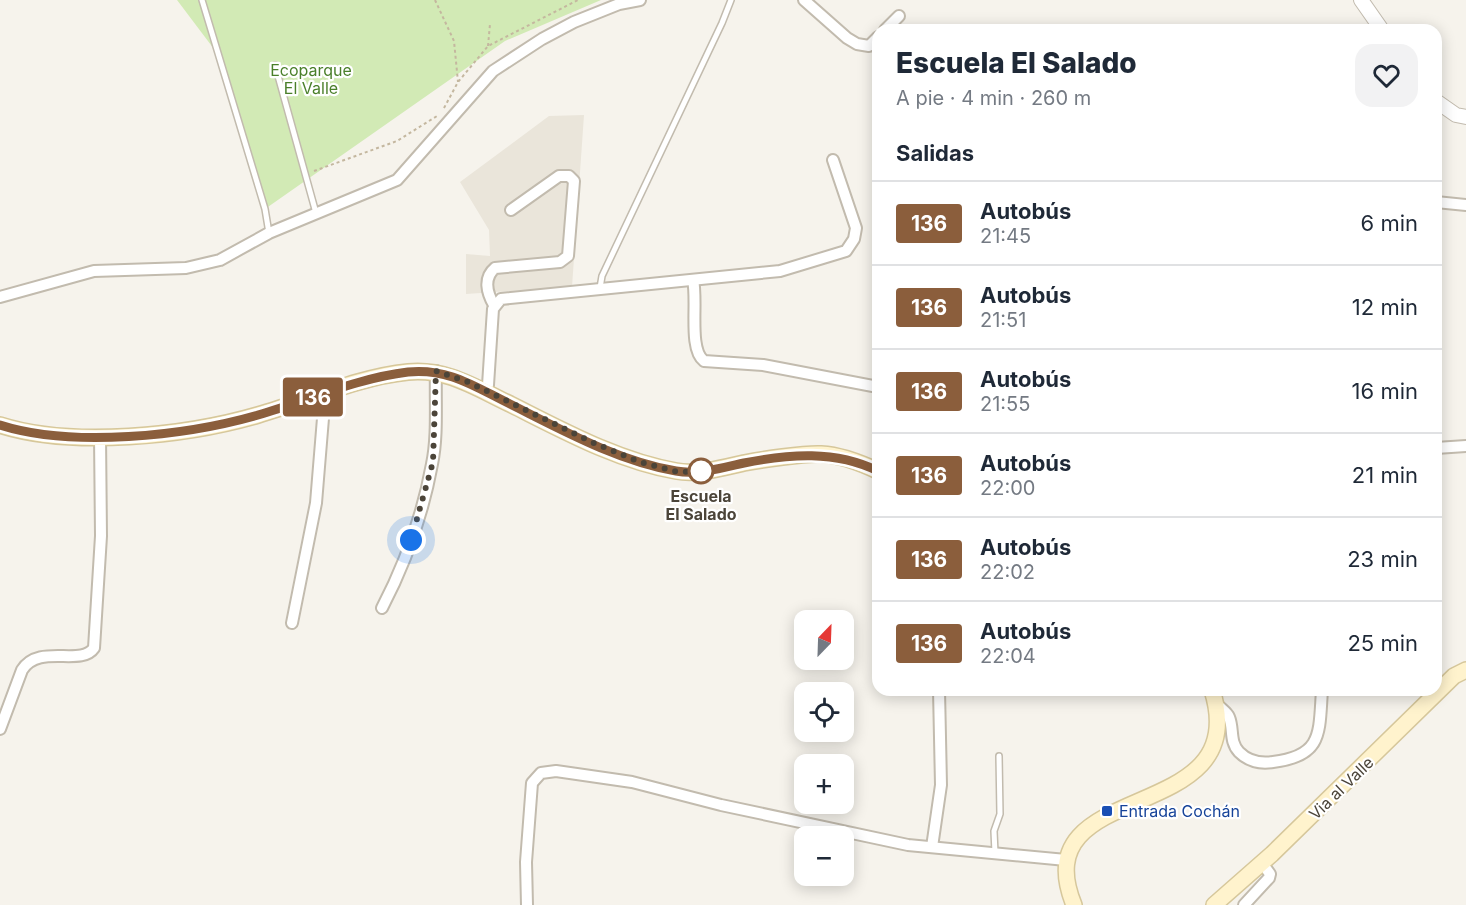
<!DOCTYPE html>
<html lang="es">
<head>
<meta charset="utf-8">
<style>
  body { margin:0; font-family:Inter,sans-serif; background:#f2f2f3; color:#1f2937; height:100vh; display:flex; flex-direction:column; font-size:22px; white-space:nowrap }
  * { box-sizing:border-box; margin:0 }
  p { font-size:20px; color:#747a83 }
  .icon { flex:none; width:33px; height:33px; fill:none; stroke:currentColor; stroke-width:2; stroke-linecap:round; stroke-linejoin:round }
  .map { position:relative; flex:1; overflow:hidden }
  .side { position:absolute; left:872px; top:24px; width:570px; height:672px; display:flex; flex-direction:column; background:#fff; border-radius:18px; box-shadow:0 3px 15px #0003 }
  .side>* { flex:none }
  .badge { padding:0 12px; border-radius:4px; font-size:21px; line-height:39px }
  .needle { width:39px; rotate:23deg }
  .buttons { position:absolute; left:794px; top:610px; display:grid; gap:12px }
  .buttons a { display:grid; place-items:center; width:60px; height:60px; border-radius:12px; background:#fff; box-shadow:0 3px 15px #0003; font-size:30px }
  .you { position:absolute; width:30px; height:30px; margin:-15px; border:4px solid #fff; border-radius:50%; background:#1a73e8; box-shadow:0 0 0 9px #1a73e833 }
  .map>.badge { position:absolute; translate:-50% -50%; box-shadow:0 0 0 3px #fff }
  h2 { padding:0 24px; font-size:22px; line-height:54px }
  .round { display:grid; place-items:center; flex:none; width:63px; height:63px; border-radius:18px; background:#f2f2f3 }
  .overview { display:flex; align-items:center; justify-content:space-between; height:102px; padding:0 24px }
  h1 { font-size:28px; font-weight:800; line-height:45px }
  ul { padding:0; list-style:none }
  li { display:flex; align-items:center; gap:18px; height:84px; padding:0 24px; border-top:2px solid #e0e1e3 }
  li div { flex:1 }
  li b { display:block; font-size:22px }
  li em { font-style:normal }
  li .badge { min-width:66px; font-weight:700; text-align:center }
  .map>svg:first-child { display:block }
</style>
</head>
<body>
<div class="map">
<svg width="1466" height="905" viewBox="0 0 1466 905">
  <rect width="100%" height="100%" fill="#f6f3ec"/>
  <polygon fill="#eae5da" points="584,115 572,287 466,294 466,254 490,256 489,230 460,182 549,116"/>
  <polygon fill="#d2eab5" points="177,0 601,0 505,41 265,209 217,53"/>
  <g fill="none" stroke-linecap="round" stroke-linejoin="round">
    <g stroke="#c2bbae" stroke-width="8">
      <g id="service">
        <polyline points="202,0 265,209 269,233"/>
        <polyline points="275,65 316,213"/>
        <polyline points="600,288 602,276 722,23 731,0"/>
        <polyline points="995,853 994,831 1000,814 999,756"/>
      </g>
    </g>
    <g stroke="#c2bbae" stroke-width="14">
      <g id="minor">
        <polyline points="804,0 847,38 857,44 869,46 878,37"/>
        <polyline points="885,30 899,16"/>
        <polyline points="1436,202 1466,205"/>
        <path d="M 693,280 C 698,301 688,349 704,361 L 763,365 L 878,387"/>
        <polyline points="0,297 94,271 186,268 220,260 269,233 397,180 493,71 542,39 574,22 619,4 640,0"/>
        <path d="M 494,305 C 487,293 483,278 495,268 L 560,262 L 568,256 L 574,181 L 569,176 L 559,176 L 511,210"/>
        <polyline points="485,391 488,385 493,309 501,299 780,271 846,251 854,239 856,228 833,160"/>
        <polyline points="1436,448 1466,446"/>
        <path d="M 382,608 C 405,564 423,513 432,464 C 438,435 435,401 436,371"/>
        <polyline points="292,623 316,503 325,394"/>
        <path d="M 1217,704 C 1220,708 1227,712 1229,717 C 1234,729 1229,741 1239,752 C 1249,762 1260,764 1273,762 C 1323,756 1319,733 1322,690"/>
        <path d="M 0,729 L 22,670 C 39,643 81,667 94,648 L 101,536 L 100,436"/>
        <polyline points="932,847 941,785 939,690"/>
        <polyline points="527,905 526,862 532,783 541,773 556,771 632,782 721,805 908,845 1066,860"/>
        <polyline points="1244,905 1269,878 1270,874 1262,863"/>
      </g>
    </g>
    <g stroke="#c2bbae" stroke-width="16">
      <g id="tertiary">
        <polyline points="1361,0 1382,30"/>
        <polyline points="1436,101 1456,115 1466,117"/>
      </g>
    </g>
    <g stroke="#d6c79b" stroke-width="18">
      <g id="secondary">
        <path d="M 0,425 C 72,448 186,436 258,415 C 307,401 357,377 408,372 C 447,368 476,388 510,404 C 562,430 618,461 676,471 C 697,475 722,468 744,463 C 760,460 805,453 821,454 C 840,455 861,463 878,471"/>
        <path d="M 1074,905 C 1021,775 1256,829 1212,690"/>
        <polyline points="1214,905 1272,854 1454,676 1466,670"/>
      </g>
    </g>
    <g stroke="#c4b79f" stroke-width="2" stroke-dasharray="3 3" stroke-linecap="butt">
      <polyline points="435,0 454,41 458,82"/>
      <polyline points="488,46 490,24"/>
      <polyline points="444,108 458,82 488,46 578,0"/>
      <polyline points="314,171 397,141 437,116"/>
    </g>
    <use href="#service" stroke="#fff" stroke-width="5"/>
    <use href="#minor" stroke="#fff" stroke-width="10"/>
    <use href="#tertiary" stroke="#fff" stroke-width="14"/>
    <use href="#secondary" stroke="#fff3cd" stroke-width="15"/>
  </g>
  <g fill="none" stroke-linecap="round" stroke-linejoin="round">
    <g stroke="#fff" stroke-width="14">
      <path id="line" d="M 0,425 C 72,448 185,436 258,415 C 307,401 357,378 408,372 C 449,368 475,387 510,404 C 562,430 618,461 676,471 C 698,475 722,468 744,463 C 789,454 835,450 878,471"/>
    </g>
    <use href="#line" stroke="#8b5e3c" stroke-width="9"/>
    <polyline stroke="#4b4439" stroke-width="6" stroke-dasharray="0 10.8" points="411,540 433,462 436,371 468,382 596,444 640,462 678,472 701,471"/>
  </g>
  <circle fill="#fff" stroke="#8b5e3c" stroke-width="3" cx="701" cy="471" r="12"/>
  <rect fill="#1a4fb4" stroke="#fff" stroke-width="2" x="1101" y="805" width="12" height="12" rx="3"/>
  <g text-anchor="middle" stroke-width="4.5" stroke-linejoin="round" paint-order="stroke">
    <g font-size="16" fill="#4a7f2a" stroke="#fff">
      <text x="311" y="76">Ecoparque<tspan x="311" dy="18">El Valle</tspan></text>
    </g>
    <g font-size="16" font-weight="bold" fill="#4b4439" stroke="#fff">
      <text x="701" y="502">Escuela<tspan x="701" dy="18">El Salado</tspan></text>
    </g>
    <g font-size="16" fill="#4b4439" stroke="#fff">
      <text transform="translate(1341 788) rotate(-44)" y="6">Via al Valle</text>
    </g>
    <g font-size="16" fill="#164399" stroke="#fff" text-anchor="start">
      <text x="1119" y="817">Entrada Cochán</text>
    </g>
  </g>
</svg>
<div class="buttons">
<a><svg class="needle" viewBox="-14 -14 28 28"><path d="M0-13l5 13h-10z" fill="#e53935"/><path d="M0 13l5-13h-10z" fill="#747a83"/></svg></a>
<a><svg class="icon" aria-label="locate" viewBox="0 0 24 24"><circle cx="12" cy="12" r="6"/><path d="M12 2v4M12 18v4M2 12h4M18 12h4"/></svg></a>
<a>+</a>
<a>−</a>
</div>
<div class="you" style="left:411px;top:540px"></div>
<b class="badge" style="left:313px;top:397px;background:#8b5e3c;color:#fff">136</b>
<section class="side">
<div class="overview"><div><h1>Escuela El Salado</h1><p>A pie · 4 min · 260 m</p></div><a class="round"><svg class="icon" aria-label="heart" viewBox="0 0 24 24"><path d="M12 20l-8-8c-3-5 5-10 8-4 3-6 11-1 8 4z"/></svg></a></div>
<h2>Salidas</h2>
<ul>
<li><span class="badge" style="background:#8b5e3c;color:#fff">136</span><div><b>Autobús</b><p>21:45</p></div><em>6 min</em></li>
<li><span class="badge" style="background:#8b5e3c;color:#fff">136</span><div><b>Autobús</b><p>21:51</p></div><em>12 min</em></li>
<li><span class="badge" style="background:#8b5e3c;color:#fff">136</span><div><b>Autobús</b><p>21:55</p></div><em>16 min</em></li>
<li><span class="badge" style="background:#8b5e3c;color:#fff">136</span><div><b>Autobús</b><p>22:00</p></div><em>21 min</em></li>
<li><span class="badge" style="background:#8b5e3c;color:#fff">136</span><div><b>Autobús</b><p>22:02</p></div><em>23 min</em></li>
<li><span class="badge" style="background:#8b5e3c;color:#fff">136</span><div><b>Autobús</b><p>22:04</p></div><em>25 min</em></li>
</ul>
</section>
</div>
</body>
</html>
